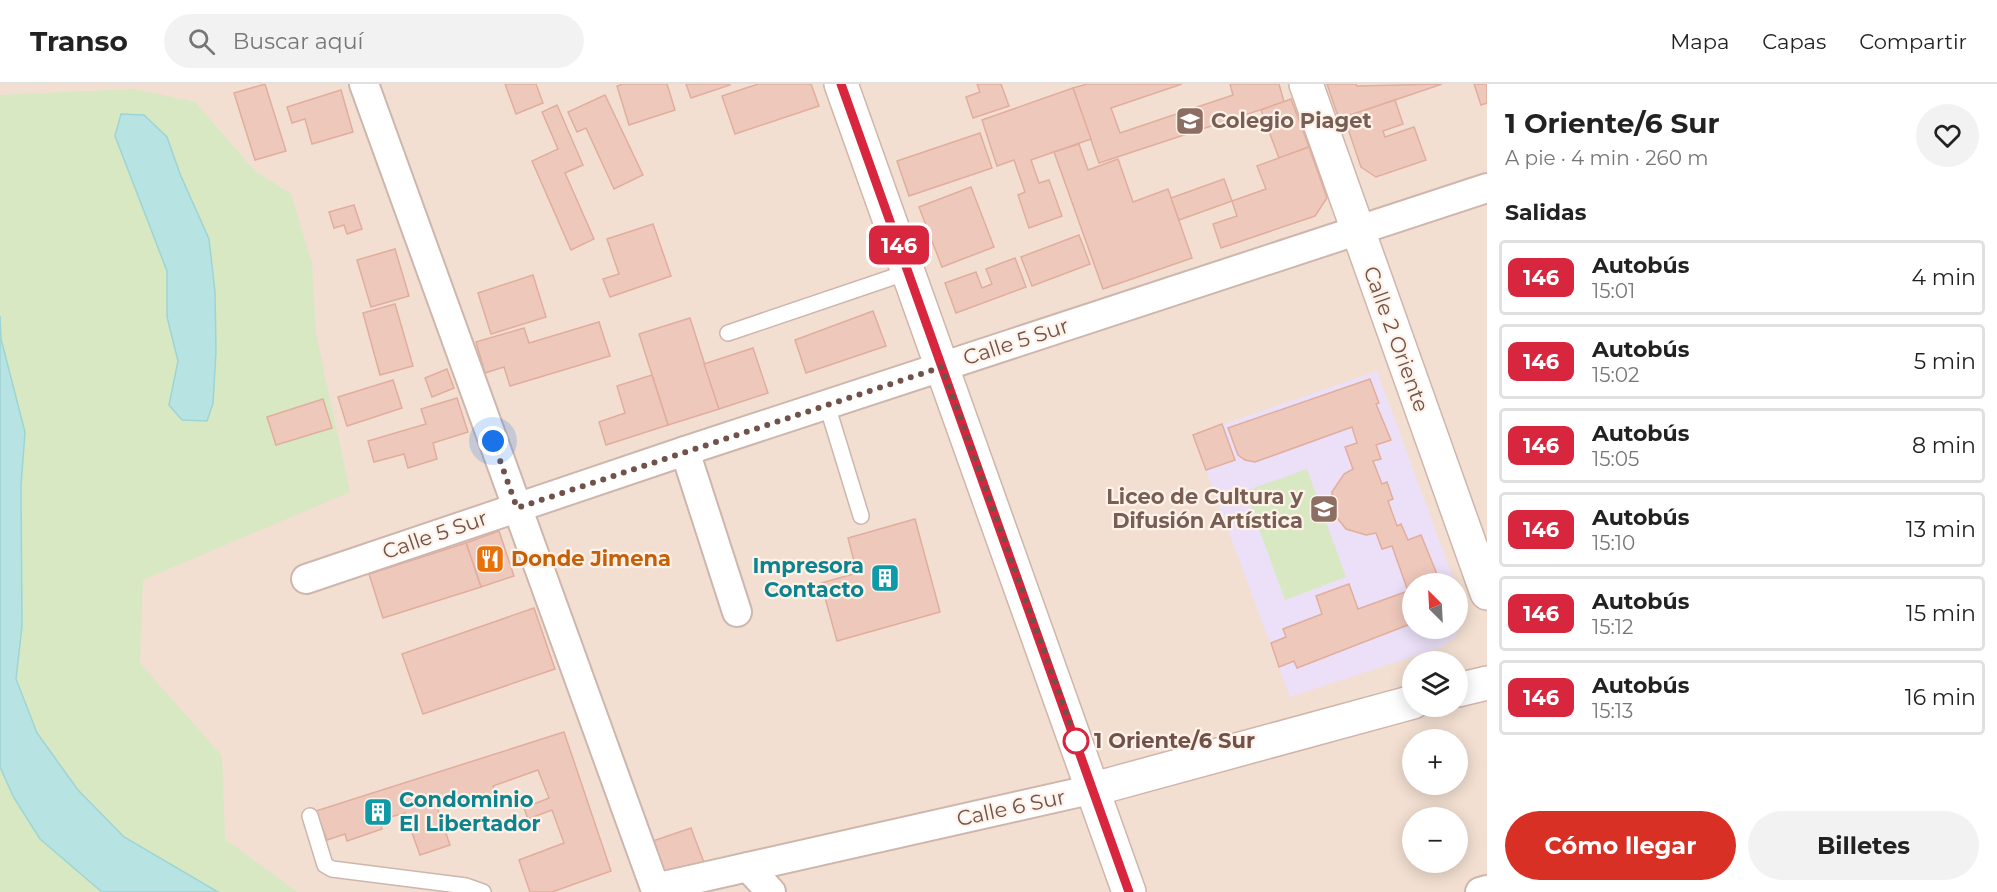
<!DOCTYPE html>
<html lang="es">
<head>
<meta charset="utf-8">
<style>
  body { margin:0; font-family:Montserrat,sans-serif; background:#f2f2f2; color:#222; height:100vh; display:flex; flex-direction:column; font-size:22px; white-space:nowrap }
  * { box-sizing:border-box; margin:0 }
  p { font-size:20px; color:#767676 }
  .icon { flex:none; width:33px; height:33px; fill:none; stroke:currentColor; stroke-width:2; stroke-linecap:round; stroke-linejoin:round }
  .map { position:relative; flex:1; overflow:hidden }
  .panel { display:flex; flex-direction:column; background:#fff; width:510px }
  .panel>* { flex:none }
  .badge { padding:0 12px; border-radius:9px; font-size:21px; line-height:39px }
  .needle { width:39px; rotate:336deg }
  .controls { position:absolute; left:1402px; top:489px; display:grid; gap:12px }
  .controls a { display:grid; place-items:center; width:66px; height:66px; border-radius:50%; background:#fff; box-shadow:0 3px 15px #0003; font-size:30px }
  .you { position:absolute; width:30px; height:30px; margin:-15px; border:4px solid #fff; border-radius:50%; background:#1a73e8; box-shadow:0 0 0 9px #1a73e833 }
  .map>.badge { position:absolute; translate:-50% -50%; box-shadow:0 0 0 3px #fff }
  h2 { padding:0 18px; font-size:22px; line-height:54px }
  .round { display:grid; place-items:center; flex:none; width:63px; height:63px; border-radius:32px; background:#f2f2f2 }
  .headline { display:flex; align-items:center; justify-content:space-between; height:102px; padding:0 18px }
  h1 { font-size:28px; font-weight:700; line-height:45px }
  .button { display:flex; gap:12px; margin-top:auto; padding:12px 18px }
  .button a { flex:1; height:69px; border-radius:36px; background:#d93025; color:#fff; font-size:24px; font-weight:700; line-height:69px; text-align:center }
  .button a+a { background:#f2f2f2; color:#222 }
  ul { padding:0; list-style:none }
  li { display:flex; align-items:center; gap:18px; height:75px; margin:0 12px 9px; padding:0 6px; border:3px solid #e0e0e0; border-radius:6px }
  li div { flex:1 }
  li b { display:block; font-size:22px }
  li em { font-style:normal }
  li .badge { min-width:66px; font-weight:700; text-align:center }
  header { display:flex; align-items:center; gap:36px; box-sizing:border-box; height:84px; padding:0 30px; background:#fff; border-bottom:2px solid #e0e0e0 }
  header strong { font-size:28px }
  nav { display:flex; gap:33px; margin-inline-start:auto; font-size:21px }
  .search { width:420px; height:54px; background:#f2f2f2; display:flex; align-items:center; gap:15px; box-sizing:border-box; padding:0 21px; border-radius:33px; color:#767676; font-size:22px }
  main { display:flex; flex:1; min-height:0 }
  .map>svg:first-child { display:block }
</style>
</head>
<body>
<header>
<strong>Transo</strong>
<div class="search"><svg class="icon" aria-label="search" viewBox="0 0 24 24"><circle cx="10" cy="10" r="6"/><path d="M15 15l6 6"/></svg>Buscar aquí</div>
<nav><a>Mapa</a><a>Capas</a><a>Compartir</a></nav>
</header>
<main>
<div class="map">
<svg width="1487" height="808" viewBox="0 0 1487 808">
  <rect width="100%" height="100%" fill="#fbeee3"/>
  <path fill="#f2dfd1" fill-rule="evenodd" d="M 0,0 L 1487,0 L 1487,808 L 0,808 ZM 1413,500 L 1458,500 L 1458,544 L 1413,544 ZM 1413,578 L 1458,578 L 1458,622 L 1413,622 ZM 1413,656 L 1458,656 L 1458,700 L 1413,700 ZM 1413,734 L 1458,734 L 1458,778 L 1413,778 Z"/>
  <polygon fill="#ebe0f7" points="1377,287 1455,499 1413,500 1413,544 1458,544 1458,507 1464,532 1456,552 1442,563 1290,613 1193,351"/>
  <g fill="#d7e8c2">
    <polygon points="134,5 195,18 255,87 291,110 312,179 316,250 350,408 143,496 140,579 222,672 225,755 297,808 0,808 0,11"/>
    <polygon points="1307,385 1346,493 1285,516 1245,407"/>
  </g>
  <g fill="#b8e3e3" stroke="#9fd4d5" stroke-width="1.5">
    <polygon points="121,30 144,31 167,53 180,90 209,155 215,208 216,267 213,319 207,337 182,336 169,321 178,277 167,233 167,187 115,52"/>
    <polygon points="0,232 1,255 25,348 21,402 22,542 16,595 37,649 78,706 124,753 218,808 102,808 40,755 14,714 0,683"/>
  </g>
  <g fill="#efc8bc" stroke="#e1ad9d" stroke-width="1.5">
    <polygon points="265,0 286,67 255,76 234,9"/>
    <polygon points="505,0 536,0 543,19 516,30"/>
    <polygon points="623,0 667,0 675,26 629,41 617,2"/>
    <polygon points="686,0 729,0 730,1 691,14"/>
    <polygon points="758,0 811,0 819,22 735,50 722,12"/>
    <polygon points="977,0 1001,0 1009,22 973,34 966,13 980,8"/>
    <polygon points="1087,0 1182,0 1111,24 1120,49 1233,11 1230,0 1279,0 1284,18 1099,79 1073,4"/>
    <polygon points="1327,0 1356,0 1357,2 1442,0 1339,35"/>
    <polygon points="1474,0 1487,0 1487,19 1481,21"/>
    <polygon points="1073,4 1091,55 1031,76 1039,99 1049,96 1062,132 1029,144 1018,111 1025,108 1014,76 997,82 982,36"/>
    <polygon points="341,6 353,48 312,60 305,35 292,39 287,23"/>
    <polygon points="605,11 643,91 614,105 586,44 577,48 568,28"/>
    <polygon points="1291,15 1309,63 1279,74 1261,26"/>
    <polygon points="1395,16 1403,40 1383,47 1385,53 1414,43 1426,76 1376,93 1361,83 1344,33"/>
    <polygon points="557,21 583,81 565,89 594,155 571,166 532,77 558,65 542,28"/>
    <polygon points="980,49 992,84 909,112 897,77"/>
    <polygon points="1079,60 1088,86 1118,75 1133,118 1168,105 1192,174 1103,205 1054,68"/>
    <polygon points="1309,63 1327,114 1315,132 1221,164 1213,140 1237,132 1232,117 1266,105 1257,82"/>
    <polygon points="1224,95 1232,117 1179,136 1171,114"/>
    <polygon points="971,103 994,163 942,183 919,123"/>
    <polygon points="354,121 362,145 347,150 344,141 334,144 329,128"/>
    <polygon points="653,140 671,192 610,213 603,195 619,190 607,155"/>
    <polygon points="1079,151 1090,180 1032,202 1021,173"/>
    <polygon points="395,165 409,212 371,223 357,176"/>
    <polygon points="1015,174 1026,203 956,229 945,199 976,188 982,204 992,200 986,185"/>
    <polygon points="533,191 546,233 491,250 478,209"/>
    <polygon points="395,220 413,282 380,291 363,229"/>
    <polygon points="873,227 886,262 806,289 795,256"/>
    <polygon points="690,234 719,325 668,341 639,250"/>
    <polygon points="599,238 610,272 510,302 504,283 485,289 476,258 524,244 529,259"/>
    <polygon points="753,264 768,309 719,325 704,280"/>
    <polygon points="447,285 454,304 432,313 425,294"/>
    <polygon points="652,291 668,341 606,361 599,338 625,329 617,302"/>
    <polygon points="1370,295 1379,319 1376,320 1391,356 1376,361 1381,375 1373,377 1382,400 1387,398 1393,415 1388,417 1397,442 1401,440 1408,456 1421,451 1441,500 1413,500 1413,539 1297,584 1294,577 1279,583 1271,559 1286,553 1283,545 1322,530 1316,512 1349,500 1358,525 1408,507 1392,462 1382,465 1376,449 1366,451 1346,445 1333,429 1332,408 1344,390 1353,385 1345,363 1357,359 1352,343 1255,378 1245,376 1238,371 1228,344"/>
    <polygon points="393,296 402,324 347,342 338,313"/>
    <polygon points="457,314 468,348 433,359 437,375 408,384 404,370 374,378 368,357 426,340 421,325"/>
    <polygon points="323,315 332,344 276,361 267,333"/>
    <polygon points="1222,340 1235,376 1206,386 1193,351"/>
    <polygon points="915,435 940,528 837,557 821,499 857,489 848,454"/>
    <polygon points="499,447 514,492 481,503 466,459"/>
    <polygon points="466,459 481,503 383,534 369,490"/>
    <polygon points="534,524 555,585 423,630 402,570"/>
    <polygon points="564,648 611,787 552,808 530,808 519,776 564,759 552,726 528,735 524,724 549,714 538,686 493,702 496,711 465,722 462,711 436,720 450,761 420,771 405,729 379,736 382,745 347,757 345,750 327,756 316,727"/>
    <polygon points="691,744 706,784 663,796 650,758"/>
  </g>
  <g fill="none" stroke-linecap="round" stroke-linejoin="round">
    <g stroke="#ceb6ad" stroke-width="18">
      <g id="lane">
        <polyline points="728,249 908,188"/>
        <polyline points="827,321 861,432"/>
        <polyline points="310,732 325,781 332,785 466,802 483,808"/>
      </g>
    </g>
    <g stroke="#ceb6ad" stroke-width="32">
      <g id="street">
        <polyline points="364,0 655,804 1094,705"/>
        <polyline points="685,367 737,528"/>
        <polyline points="306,495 685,367 1487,104"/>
        <polyline points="748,783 771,808"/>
        <polyline points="1480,808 1487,806"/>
      </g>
    </g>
    <g stroke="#d0b5aa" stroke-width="36">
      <g id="secondary">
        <polyline points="841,0 1129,808"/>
        <polyline points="1306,0 1487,509"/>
        <polyline points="1458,606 1487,599"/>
        <polyline points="1094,705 1413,618"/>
      </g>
    </g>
    <use href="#lane" stroke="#fff" stroke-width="15"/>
    <use href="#street" stroke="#fff" stroke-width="28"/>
    <use href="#secondary" stroke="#fff" stroke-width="33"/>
  </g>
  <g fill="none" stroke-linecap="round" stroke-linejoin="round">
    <g stroke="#fff" stroke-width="14">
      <polyline id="line" points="841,0 1129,808"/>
    </g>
    <use href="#line" stroke="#d7263d" stroke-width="9"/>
    <polyline stroke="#71524a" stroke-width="6" stroke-dasharray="0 10.8" points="493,357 517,424 942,283 1078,662 1076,657"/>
  </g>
  <defs>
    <g id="school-square" transform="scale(1.5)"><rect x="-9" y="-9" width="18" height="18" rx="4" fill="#8d6e63" stroke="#fef2e9"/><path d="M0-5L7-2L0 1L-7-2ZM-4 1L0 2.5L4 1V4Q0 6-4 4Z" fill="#fff"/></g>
    <g id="restaurant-square" transform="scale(1.5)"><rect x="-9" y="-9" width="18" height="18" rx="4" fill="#e8710a" stroke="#fef2e9"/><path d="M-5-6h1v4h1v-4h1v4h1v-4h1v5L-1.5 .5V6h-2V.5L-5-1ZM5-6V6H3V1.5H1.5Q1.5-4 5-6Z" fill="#fff"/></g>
    <g id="building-square" transform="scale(1.5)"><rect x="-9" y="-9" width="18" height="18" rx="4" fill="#0f9aa8" stroke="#fef2e9"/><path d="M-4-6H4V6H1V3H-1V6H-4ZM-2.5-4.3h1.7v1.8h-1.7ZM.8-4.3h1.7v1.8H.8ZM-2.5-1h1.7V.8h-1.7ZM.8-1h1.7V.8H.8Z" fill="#fff"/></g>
  </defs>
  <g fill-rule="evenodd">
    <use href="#school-square" x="1190" y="37"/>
    <use href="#school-square" x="1324" y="425"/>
    <use href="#restaurant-square" x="490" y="475"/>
    <use href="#building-square" x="885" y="494"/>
    <use href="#building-square" x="378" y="728"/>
  </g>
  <circle fill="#fff" stroke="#d7263d" stroke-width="3" cx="1076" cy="657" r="12"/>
  <g text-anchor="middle" stroke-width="4.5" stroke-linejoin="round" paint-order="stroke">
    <g font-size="21" font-weight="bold" fill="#785e54" stroke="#fef2e9" text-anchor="start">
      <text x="1211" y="44">Colegio Piaget</text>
      <text x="1303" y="420" text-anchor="end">Liceo de Cultura y<tspan x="1303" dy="24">Difusión Artística</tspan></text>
    </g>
    <g font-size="21" fill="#71524a" stroke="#fef2e9">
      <text transform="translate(1396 255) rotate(70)" y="7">Calle 2 Oriente</text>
      <text transform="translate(1016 258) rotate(-18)" y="7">Calle 5 Sur</text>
      <text transform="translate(435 451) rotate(-19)" y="7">Calle 5 Sur</text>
      <text transform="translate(1011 724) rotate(-12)" y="7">Calle 6 Sur</text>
    </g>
    <g font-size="21" font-weight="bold" fill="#c56008" stroke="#fef2e9" text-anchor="start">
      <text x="511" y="482">Donde Jimena</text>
    </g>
    <g font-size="21" font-weight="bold" fill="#0d838f" stroke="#fef2e9" text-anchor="end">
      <text x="864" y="489">Impresora<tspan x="864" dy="24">Contacto</tspan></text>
      <text x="399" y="723" text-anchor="start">Condominio<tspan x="399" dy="24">El Libertador</tspan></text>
    </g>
    <g font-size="21" font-weight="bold" fill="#71524a" stroke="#fef2e9" text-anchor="start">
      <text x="1094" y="664">1 Oriente/6 Sur</text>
    </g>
  </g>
</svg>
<div class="controls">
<a><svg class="needle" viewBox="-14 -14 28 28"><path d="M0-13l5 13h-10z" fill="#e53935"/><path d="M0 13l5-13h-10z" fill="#767676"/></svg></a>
<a><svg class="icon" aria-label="layers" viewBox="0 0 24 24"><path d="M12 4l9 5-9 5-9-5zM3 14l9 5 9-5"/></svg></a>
<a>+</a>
<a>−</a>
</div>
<div class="you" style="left:493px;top:357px"></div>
<b class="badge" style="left:899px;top:161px;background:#d7263d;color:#fff">146</b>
</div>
<section class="panel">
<div class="headline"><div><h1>1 Oriente/6 Sur</h1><p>A pie · 4 min · 260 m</p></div><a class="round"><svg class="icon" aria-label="heart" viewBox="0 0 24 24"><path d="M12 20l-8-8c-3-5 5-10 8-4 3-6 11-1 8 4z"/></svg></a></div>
<h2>Salidas</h2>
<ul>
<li><span class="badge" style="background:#d7263d;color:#fff">146</span><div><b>Autobús</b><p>15:01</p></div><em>4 min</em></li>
<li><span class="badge" style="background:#d7263d;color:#fff">146</span><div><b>Autobús</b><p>15:02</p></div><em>5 min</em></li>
<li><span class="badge" style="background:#d7263d;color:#fff">146</span><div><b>Autobús</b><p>15:05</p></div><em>8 min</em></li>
<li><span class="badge" style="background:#d7263d;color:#fff">146</span><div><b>Autobús</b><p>15:10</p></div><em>13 min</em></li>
<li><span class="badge" style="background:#d7263d;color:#fff">146</span><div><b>Autobús</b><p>15:12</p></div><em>15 min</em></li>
<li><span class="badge" style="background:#d7263d;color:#fff">146</span><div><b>Autobús</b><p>15:13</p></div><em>16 min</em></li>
</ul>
<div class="button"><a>Cómo llegar</a><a>Billetes</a></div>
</section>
</main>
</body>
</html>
